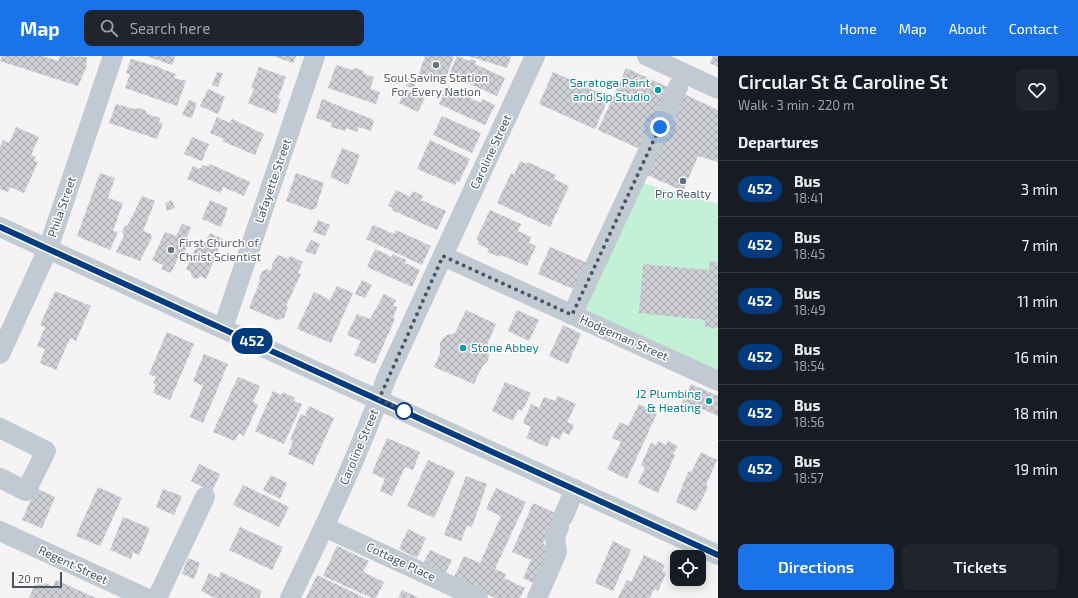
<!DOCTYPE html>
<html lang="en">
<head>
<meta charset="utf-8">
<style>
  body { margin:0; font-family:"Exo 2",sans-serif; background:#20242c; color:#f1f3f6; height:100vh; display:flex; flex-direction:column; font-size:15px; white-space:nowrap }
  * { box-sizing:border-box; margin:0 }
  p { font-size:13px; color:#9ea1a6 }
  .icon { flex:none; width:22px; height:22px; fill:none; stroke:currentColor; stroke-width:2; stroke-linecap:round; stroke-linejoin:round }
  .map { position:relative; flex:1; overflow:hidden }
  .drawer { display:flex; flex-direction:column; background:#171b24; width:360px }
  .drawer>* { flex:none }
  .badge { padding:0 8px; border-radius:13px; font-size:14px; line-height:26px }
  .buttons { position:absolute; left:670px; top:494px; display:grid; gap:8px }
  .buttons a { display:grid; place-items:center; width:36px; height:36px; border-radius:8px; background:#171b24; box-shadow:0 2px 10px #0003; font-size:20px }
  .scale { position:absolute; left:12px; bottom:10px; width:50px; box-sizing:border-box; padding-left:4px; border:2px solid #4a5661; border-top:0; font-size:11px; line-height:14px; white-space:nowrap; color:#4a5661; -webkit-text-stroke:3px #fff; paint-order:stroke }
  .you { position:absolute; width:20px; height:20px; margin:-10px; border:3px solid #fff; border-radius:50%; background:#1a73e8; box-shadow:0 0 0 6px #1a73e833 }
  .map>.badge { position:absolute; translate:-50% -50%; box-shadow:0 0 0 2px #fff }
  h2 { padding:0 20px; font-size:15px; line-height:36px }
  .round { display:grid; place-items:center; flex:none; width:42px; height:42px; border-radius:8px; background:#20242c }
  .headline { display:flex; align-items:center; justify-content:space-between; height:68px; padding:0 20px }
  h1 { font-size:19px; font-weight:600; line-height:30px }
  .button { display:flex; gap:8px; margin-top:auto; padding:8px 20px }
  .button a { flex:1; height:46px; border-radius:8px; background:#1a73e8; color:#fff; font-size:16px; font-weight:600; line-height:46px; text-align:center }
  .button a+a { background:#20242c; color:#f1f3f6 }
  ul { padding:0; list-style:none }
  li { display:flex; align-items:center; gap:12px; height:56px; padding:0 20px; border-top:1px solid #363941 }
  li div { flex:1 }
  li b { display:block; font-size:15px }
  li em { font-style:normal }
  li .badge { min-width:44px; font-weight:700; text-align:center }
  header { display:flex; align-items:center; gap:24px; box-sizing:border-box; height:56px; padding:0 20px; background:#1a73e8; color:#fff }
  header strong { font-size:19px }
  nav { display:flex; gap:22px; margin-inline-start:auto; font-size:14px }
  .search { width:280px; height:36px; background:#20242c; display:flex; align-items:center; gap:10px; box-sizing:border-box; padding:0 14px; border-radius:8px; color:#9ea1a6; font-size:15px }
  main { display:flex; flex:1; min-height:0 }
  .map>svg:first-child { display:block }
</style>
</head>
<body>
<header>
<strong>Map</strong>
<div class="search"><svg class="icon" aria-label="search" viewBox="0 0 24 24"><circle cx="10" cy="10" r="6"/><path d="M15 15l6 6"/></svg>Search here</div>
<nav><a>Home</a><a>Map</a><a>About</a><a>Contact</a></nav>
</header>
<main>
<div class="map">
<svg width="718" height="542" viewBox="0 0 718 542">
  <defs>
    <pattern id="building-cross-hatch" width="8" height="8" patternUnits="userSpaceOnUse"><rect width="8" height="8" fill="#cdcfd5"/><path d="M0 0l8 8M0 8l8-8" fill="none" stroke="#a8abb0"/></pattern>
  </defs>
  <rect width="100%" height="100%" fill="#f5f3f3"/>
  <polygon fill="#c3f1d5" points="642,127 718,148 718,316 584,255"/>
  <g fill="url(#building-cross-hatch)">
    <polygon points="2,0 43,0 58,5 60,0 87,1 86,12 78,30 0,5"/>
    <polygon points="146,0 175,0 172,9"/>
    <polygon points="273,0 296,0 293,7"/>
    <polygon points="425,0 454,0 444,27 419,18"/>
    <polygon points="457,0 470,5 471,3 476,5 475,8 505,22 497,40 463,25 464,23 450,16"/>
    <polygon points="468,0 511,0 507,12"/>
    <polygon points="713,0 718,0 718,11 710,7"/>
    <polygon points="131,3 162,12 162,13 176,18 174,22 186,25 177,50 125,32 130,18 126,17"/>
    <polygon points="336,9 352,14 355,12 363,15 364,18 374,21 370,33 380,36 376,48 328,32"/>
    <polygon points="259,11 286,21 278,42 281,43 276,58 248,47 254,33 251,32"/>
    <polygon points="626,12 670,32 642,94 598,74"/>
    <polygon points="217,16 223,17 218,31 212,29"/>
    <polygon points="553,16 609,41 595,73 539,48"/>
    <polygon points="408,23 416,26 414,32 406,30"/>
    <polygon points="448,30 471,40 470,42 481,47 482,43 495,49 485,69 439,48"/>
    <polygon points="406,32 425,42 418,56 399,47"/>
    <polygon points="208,33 225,41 218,58 200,50"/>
    <polygon points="682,37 718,54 718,106 698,100 683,135 645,118"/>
    <polygon points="322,43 374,64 371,75 359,71 357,76 346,72 345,75 331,71 332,67 316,62"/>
    <polygon points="189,44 197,47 192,62 182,59"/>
    <polygon points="116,48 134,53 137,52 145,54 147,58 160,62 159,66 163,67 157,83 109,67"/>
    <polygon points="442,60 481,77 472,97 433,79"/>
    <polygon points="217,61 230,67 232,63 264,78 255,99 222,85 224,83 210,77"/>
    <polygon points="16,71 39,81 31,99 36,101 34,105 38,106 24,137 10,131 8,136 0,133 0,91 3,84 9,87"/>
    <polygon points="192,81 209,88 202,105 184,98"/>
    <polygon points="430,84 470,103 459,126 457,125 455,129 417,113"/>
    <polygon points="342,92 360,99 348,129 330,121"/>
    <polygon points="520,105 526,108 528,106 556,119 554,123 569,130 550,171 497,147 511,117 514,119"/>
    <polygon points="210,108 250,126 244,140 223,131 221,137 187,123 193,110 200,113 203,109 209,111"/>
    <polygon points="100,117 115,122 108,142 123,147 113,175 118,176 110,194 77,180"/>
    <polygon points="296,117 324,127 316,152 311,154 286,145"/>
    <polygon points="396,134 410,141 413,135 423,140 421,144 446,155 437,174 392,154 393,152 388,150"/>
    <polygon points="142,140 155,145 143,175 151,178 152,181 140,205 116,196 124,179 122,176 125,170 128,169"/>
    <polygon points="172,144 175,152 167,155 165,147"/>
    <polygon points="210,144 228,152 221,171 202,163"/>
    <polygon points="490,154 521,168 518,175 531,181 529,187 536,190 527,210 501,199 500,201 487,196 489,193 478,188 479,185 476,184"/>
    <polygon points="318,164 330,169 325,180 313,176"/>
    <polygon points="182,168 191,171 185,186 187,190 184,198 179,200 171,217 161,213 163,209 152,204 165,176 176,180"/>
    <polygon points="373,169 394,178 396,174 431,190 422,209 366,183"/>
    <polygon points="210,177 223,183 206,223 201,220 196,223 192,221 191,216 186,213 199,184 205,186"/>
    <polygon points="311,184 320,188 315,199 305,195"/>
    <polygon points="550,191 590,208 578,235 538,218"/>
    <polygon points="375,193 392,201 393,198 406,204 405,207 420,214 412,231 367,211"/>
    <polygon points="278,199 288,203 290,200 303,206 298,217 301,218 286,250 288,251 284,262 277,264 249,252 260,225 259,223 262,216 267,213 271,215 273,206"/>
    <polygon points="710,205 718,206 718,272 704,271 705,264 639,257 643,208 709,214"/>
    <polygon points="362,224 372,229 365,242 355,238"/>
    <polygon points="337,230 353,237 331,287 297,273 314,236 330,244"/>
    <polygon points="55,235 91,250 76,285 70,282 56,314 40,307 45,293 37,290 45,271 40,269"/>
    <polygon points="384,238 396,244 393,250 397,251 393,262 395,263 375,308 354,299 361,285 347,279 357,258 370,263"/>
    <polygon points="466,254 496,268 486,291 489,299 488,304 482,311 474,328 434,311 440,297 440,287 443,282 447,279 455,277"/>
    <polygon points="517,254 539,264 529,285 508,275"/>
    <polygon points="563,269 581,278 568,308 549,300"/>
    <polygon points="167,276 194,288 170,344 153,337 156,329 153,327 156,321 149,318"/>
    <polygon points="204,298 228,308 203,367 190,361 203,330 193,325"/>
    <polygon points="238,321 260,330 253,346 258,349 244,380 239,377 235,385 213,376"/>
    <polygon points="505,326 531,337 522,355 518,353 513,365 492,355"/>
    <polygon points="691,328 718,340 718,360 698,351 695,357 680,351"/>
    <polygon points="273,335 281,339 283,336 295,342 294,345 302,348 284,388 255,375"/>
    <polygon points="558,340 576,348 567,366 574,369 569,379 563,376 559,384 552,380 547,391 526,382 531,371 523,367 531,348 539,352 544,341 555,345"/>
    <polygon points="639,348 657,357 627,423 607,413 621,386 612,382 620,366 628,370"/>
    <polygon points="309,350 334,362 313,409 288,398 293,385 290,384 301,358 305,360"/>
    <polygon points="387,382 420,396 413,414 405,411 392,440 380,435 385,423 372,417"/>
    <polygon points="658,385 666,389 668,385 678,390 673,398 675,399 658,437 638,427 645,412 641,409 651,387 656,390"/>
    <polygon points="701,396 717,404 706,429 708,431 696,455 676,446 688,416 692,415"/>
    <polygon points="428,404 455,416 434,462 407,450"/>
    <polygon points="199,408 220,418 212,436 191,425"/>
    <polygon points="271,419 287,427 280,443 263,434"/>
    <polygon points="466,420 487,428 472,471 467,469 461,485 444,479"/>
    <polygon points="243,429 289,451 279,471 233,449"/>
    <polygon points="98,431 122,442 100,490 76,480"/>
    <polygon points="36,432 55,441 42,472 22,464"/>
    <polygon points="496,432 526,446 495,513 506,518 504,522 525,532 520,542 495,542 453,523 464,500 480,507 501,460 486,453"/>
    <polygon points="163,433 182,440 174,459 156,451"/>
    <polygon points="533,447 569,463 552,468 543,488 551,492 535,528 523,522 531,504 512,496"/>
    <polygon points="123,461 150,472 139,499 133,496 131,503 110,494"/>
    <polygon points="240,471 283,491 272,514 229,494"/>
    <polygon points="408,473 426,482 417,502 399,493"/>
    <polygon points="613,485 631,494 613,535 595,527"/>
    <polygon points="337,490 369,505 363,516 384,526 376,542 372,542 323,520"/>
    <polygon points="430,494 452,504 444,520 422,510"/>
    <polygon points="644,499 665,509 662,515 666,517 658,535 654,533 650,542 618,542 627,524 631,526"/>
    <polygon points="188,502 200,507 194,523 182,518"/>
    <polygon points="221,516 262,535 259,542 215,542 201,535 209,517 219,522"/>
    <polygon points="317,519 365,542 306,542"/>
    <polygon points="37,523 53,531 56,524 96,542 29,542"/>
    <polygon points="402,534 419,542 398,542"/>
  </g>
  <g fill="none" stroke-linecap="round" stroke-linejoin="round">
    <g stroke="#c1cad2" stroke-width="20">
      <polyline points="647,0 718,33"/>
      <polyline points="0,171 718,499"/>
      <polyline points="443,200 718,325"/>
      <polyline points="572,259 678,31"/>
      <polyline points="223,272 315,0"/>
      <polyline points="0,298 48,193 113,0"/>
      <polyline points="0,372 46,395 26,435 0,422"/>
      <polyline points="563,461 575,433"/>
      <polyline points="324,471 478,542"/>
      <polyline points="0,475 146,542"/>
      <polyline points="157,542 205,441"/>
      <path d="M 290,542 C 325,470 359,398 386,323 L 535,0"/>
      <polyline points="537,542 557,496 555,481 559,471"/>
    </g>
  </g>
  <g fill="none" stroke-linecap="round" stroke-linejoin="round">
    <g stroke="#fff" stroke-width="9">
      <polyline id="line" points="0,171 718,499"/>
    </g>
    <use href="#line" stroke="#003b80" stroke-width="6"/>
    <polyline stroke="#4a5661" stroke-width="4" stroke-dasharray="0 7.2" points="404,355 408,357 379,343 443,200 572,259 660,71"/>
  </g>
  <g fill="#6b7280" stroke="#fff" stroke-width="1.5">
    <circle cx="436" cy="9" r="4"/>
    <circle cx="171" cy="194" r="4"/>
  </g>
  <g fill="#0f9aa8" stroke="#fff" stroke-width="1.5">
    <circle cx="658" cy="34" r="4"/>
    <circle cx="463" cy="292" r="4"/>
    <circle cx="709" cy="345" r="4"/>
  </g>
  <circle fill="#5c6f8a" stroke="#fff" stroke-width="1.5" cx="683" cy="125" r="4"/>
  <circle fill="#fff" stroke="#003b80" stroke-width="2" cx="404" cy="355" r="8"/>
  <g text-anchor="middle" stroke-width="3" stroke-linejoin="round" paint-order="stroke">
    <g font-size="12" fill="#5b616d" stroke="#fff">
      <text x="436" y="26">Soul Saving Station<tspan x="436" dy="14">For Every Nation</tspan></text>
      <text x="179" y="191" text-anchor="start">First Church of<tspan x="179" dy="14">Christ Scientist</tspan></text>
    </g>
    <g font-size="12" fill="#0d838f" stroke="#fff" text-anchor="end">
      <text x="650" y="31">Saratoga Paint<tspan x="650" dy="14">and Sip Studio</tspan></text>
      <text x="471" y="296" text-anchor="start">Stone Abbey</text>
      <text x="701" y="342">J2 Plumbing<tspan x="701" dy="14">&amp; Heating</tspan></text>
    </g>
    <g font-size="12" fill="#4a5661" stroke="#fff">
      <text transform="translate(491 96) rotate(-65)" y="4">Caroline Street</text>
      <text transform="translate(273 125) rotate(-71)" y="4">Lafayette Street</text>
      <text transform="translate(62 151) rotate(-71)" y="4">Phila Street</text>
      <text transform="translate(624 282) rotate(24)" y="4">Hodgeman Street</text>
      <text transform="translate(359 391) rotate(-67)" y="4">Caroline Street</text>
      <text transform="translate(401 506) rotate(25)" y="4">Cottage Place</text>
      <text transform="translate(73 509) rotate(25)" y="4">Regent Street</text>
    </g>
    <g font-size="12" fill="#4e5e75" stroke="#fff">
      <text x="683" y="142">Pro Realty</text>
    </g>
  </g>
</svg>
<div class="buttons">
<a><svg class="icon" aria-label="locate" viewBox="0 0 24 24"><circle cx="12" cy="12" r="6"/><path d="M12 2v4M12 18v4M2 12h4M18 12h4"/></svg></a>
</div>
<div class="scale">20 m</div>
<div class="you" style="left:660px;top:71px"></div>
<b class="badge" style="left:252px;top:285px;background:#003b80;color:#fff">452</b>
</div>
<section class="drawer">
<div class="headline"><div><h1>Circular St &amp; Caroline St</h1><p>Walk · 3 min · 220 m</p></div><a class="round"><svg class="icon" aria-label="heart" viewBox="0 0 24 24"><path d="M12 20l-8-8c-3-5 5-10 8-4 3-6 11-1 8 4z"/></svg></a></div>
<h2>Departures</h2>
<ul>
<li><span class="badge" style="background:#003b80;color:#fff">452</span><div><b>Bus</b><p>18:41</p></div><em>3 min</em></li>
<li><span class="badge" style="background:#003b80;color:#fff">452</span><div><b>Bus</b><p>18:45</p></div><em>7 min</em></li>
<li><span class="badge" style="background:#003b80;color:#fff">452</span><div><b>Bus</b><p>18:49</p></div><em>11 min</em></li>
<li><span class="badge" style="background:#003b80;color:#fff">452</span><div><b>Bus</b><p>18:54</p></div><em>16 min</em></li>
<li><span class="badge" style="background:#003b80;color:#fff">452</span><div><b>Bus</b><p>18:56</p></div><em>18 min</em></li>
<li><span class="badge" style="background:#003b80;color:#fff">452</span><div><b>Bus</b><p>18:57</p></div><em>19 min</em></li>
</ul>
<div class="button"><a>Directions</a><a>Tickets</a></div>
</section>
</main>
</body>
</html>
